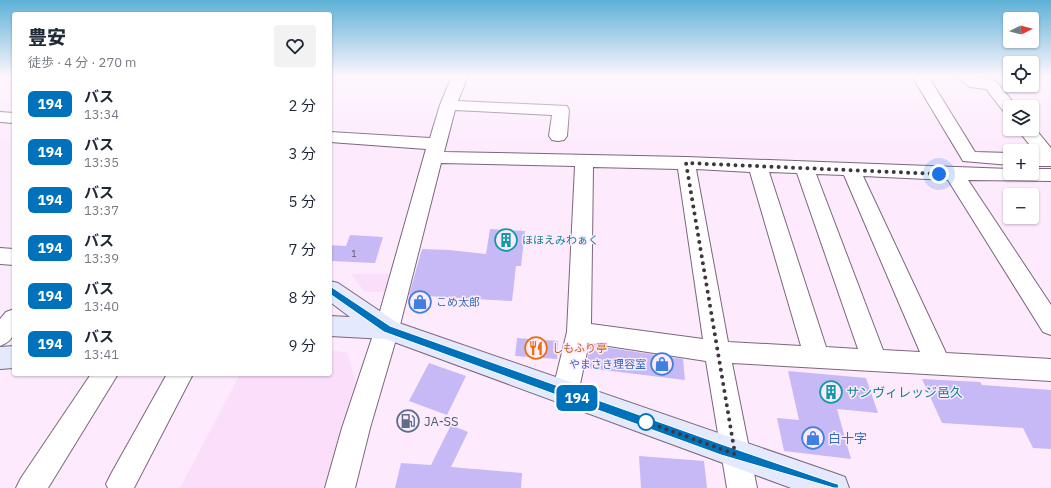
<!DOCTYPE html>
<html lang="ja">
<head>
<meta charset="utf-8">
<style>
  body { margin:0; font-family:"IBM Plex Sans","Noto Sans JP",sans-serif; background:#f2f2f3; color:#1f2937; height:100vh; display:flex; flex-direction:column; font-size:15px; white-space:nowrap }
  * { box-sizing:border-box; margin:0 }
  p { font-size:13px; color:#747a83 }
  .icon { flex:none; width:22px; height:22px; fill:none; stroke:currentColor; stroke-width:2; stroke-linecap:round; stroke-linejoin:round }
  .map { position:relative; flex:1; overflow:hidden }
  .side { position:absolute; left:12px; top:12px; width:320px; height:364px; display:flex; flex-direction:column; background:#fff; border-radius:4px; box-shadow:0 1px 3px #0004 }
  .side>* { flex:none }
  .badge { padding:0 8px; border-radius:6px; font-size:14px; line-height:26px }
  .needle { width:26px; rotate:84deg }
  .controls { position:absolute; left:1003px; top:12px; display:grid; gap:8px }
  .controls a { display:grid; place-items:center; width:36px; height:36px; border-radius:4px; background:#fff; box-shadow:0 1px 3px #0004; font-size:20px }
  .you { position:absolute; width:20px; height:20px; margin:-10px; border:3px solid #fff; border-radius:50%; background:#1a73e8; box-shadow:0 0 0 6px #1a73e833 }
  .map>.badge { position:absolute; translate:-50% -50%; box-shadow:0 0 0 2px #fff }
  .round { display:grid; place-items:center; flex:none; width:42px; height:42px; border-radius:4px; background:#f2f2f3 }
  .head { display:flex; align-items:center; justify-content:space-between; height:68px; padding:0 16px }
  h1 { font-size:19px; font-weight:800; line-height:30px }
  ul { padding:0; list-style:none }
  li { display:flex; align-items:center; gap:12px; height:48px; padding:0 16px }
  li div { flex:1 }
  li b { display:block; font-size:15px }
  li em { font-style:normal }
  li .badge { min-width:44px; font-weight:700; text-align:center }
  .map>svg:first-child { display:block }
</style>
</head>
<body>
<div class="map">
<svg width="1051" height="488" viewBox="0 0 1051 488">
  <rect width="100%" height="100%" fill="#fdebfd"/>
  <g fill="#fadefa">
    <polygon points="351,274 392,274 387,292 365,292"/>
    <polygon points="330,350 348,353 357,389 329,488 180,488 240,374 330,374"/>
  </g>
  <g fill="#c7b9f6">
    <polygon points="490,229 525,231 521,266 516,266 512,301 409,295 422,249 449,250 486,254"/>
    <polygon points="350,235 383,237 375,263 330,261 330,245 346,246"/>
    <polygon points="517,338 558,341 557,359 515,356"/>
    <polygon points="590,345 683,359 685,380 586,368"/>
    <polygon points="429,363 466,376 447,415 409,401"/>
    <polygon points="788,371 866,378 878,413 837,409 851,459 784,451 777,418 799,420"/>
    <polygon points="922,379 980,382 982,385 1051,390 1051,449 1033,448 1023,428 942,423"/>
    <polygon points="451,425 468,432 451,467 522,473 521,488 395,488 401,463 431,465"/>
    <polygon points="639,456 704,461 707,488 641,488"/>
  </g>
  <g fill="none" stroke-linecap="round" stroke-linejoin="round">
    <g stroke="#7a677b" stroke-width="2">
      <g id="street">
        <path d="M 452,76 L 468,76 L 458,101 L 567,106 L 569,110 L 567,136 L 564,140 L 558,141 L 552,140 L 549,136 L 552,115 L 455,110 L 444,152 L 686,157 L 1010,169 L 1010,173 L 1032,173 L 1032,169 L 1051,169 L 1051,181 L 968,180 L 1051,305 L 1051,335 L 1043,332 L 948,180 L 863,176 L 946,353 L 1051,359 L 1051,381 L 732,363 L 757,488 L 727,488 L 706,361 L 589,343 L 578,393 L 574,401 L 565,405 L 556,401 L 552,393 L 567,332 L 575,166 L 441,163 L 399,329 L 370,428 L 355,488 L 325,488 L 342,428 L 375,329 L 426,149 L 330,142 L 330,132 L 430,138 L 440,105 ZM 593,167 L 678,169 L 703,339 L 591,324 ZM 696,169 L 750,172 L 801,346 L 728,342 ZM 769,172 L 797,173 L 858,349 L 826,347 ZM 816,174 L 844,175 L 920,352 L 883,350 Z"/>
        <polygon points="912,76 928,76 975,152 1010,153 1010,165 963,161"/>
        <path d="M 955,76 C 969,76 983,77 996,81 L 1017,107 L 1010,107 L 1010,114 L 1004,112 L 986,89 L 970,87 Z"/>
        <polygon points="0,112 14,113 14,123 0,122"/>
        <polygon points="1032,125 1051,148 1051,166 1032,166 1032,154 1037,154 1017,129 1032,129"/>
        <polygon points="0,248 14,249 14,265 0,264"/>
        <path d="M 14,309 C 14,326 19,339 0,346 L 0,319 L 6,312 Z"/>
        <polygon points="91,374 118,374 48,488 16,488 21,478"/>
        <polygon points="167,374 193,374 134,488 108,488 106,484 111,474"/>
      </g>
    </g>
    <g stroke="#7a677b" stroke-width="2">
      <g id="secondary">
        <polygon points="330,281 338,283 396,322 834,473 845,477 849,488 791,488 386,339 330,336 330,316 350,317 330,302"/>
        <polygon points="14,346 14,368 0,369 0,347"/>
      </g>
    </g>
    <use href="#street" fill="#fff" fill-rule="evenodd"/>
    <use href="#secondary" fill="#e5e9fd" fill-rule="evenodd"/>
  </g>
  <linearGradient id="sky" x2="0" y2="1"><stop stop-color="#5db1d7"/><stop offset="0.53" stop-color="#fef6fe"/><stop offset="1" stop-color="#fef6fe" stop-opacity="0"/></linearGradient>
  <rect width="1051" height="144" fill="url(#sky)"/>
  <polygon fill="#0072bc" stroke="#fff" points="330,286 390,326 721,444 834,483 838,484 839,488 834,488 721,455 384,332 327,292 326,290"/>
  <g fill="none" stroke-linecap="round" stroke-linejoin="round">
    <polyline stroke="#3f363f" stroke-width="4" stroke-dasharray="0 7.2" points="646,422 735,454 686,163 939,174"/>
  </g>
  <defs>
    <g id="building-ring" transform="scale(1.15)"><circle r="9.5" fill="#fdebfd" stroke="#0f9aa8" stroke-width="1.5"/><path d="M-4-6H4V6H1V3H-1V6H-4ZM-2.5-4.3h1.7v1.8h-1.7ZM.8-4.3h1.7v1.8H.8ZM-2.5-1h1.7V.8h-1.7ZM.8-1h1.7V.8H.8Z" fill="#0f9aa8"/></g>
    <g id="shop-ring" transform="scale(1.15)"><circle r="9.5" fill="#fdebfd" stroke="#3f7fe0" stroke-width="1.5"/><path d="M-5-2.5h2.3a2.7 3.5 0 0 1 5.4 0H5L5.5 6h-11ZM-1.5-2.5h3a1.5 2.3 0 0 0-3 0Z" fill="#3f7fe0"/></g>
    <g id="restaurant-ring" transform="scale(1.15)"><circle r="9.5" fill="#fdebfd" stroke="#e8710a" stroke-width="1.5"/><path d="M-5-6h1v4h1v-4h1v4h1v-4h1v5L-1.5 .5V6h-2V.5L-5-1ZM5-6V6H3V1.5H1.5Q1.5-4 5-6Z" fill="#e8710a"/></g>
    <g id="fuel-ring" transform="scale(1.15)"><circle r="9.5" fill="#fdebfd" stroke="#5c6f8a" stroke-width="1.5"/><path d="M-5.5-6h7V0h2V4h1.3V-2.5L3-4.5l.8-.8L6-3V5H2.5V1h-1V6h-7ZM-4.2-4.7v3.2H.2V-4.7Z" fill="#5c6f8a"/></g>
  </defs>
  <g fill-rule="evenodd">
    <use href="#building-ring" x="506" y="240"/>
    <use href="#shop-ring" x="420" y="302"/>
    <use href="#restaurant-ring" x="536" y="348"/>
    <use href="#shop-ring" x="662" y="364"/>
    <use href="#building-ring" x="831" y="392"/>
    <use href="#fuel-ring" x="408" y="421"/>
    <use href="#shop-ring" x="813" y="438"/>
  </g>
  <circle fill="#fff" stroke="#0072bc" stroke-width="2" cx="646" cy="422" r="8"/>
  <g text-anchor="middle" stroke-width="3" stroke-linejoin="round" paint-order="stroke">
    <g font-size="9" fill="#61576d">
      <text x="354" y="257">1</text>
    </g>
    <g font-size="11" fill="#0d838f" stroke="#fdebfd" text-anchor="start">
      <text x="522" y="244">ほほえみわぁく</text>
    </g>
    <g font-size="11" fill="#366cbe" stroke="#fdebfd" text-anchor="start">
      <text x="436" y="306">こめ太郎</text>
      <text x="646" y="368" text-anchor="end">やまさき理容室</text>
    </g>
    <g font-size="11" fill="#c56008" stroke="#fdebfd" text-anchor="start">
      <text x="552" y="352">しもふり亭</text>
    </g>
    <g font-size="13" fill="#0d838f" stroke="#fdebfd" text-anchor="start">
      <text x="846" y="397">サンヴィレッジ邑久</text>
    </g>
    <g font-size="13" fill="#4e5e75" stroke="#fdebfd" text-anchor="start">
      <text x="424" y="426">JA-SS</text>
    </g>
    <g font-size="13" fill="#366cbe" stroke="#fdebfd" text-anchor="start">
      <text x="828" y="443">白十字</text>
    </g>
  </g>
</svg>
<div class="controls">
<a><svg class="needle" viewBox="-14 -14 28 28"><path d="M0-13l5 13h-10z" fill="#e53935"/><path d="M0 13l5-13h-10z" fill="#747a83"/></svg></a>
<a><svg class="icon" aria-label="locate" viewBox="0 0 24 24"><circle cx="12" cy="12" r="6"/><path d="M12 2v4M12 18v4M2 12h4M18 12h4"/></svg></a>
<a><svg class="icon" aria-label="layers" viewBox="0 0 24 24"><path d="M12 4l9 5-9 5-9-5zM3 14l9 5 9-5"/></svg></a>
<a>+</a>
<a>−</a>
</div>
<div class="you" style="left:939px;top:174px"></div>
<b class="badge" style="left:577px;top:398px;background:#0072bc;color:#fff">194</b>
<section class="side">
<div class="head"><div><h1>豊安</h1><p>徒歩 · 4 分 · 270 m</p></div><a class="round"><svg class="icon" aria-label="heart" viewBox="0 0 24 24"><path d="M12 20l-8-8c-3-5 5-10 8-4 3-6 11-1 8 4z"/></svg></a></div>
<ul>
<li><span class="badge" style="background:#0072bc;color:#fff">194</span><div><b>バス</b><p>13:34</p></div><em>2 分</em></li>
<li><span class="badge" style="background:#0072bc;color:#fff">194</span><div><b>バス</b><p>13:35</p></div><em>3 分</em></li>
<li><span class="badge" style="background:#0072bc;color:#fff">194</span><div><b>バス</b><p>13:37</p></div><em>5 分</em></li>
<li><span class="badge" style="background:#0072bc;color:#fff">194</span><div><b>バス</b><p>13:39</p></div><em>7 分</em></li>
<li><span class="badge" style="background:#0072bc;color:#fff">194</span><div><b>バス</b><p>13:40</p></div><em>8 分</em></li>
<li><span class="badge" style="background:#0072bc;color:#fff">194</span><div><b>バス</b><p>13:41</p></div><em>9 分</em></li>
</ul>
</section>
</div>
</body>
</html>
